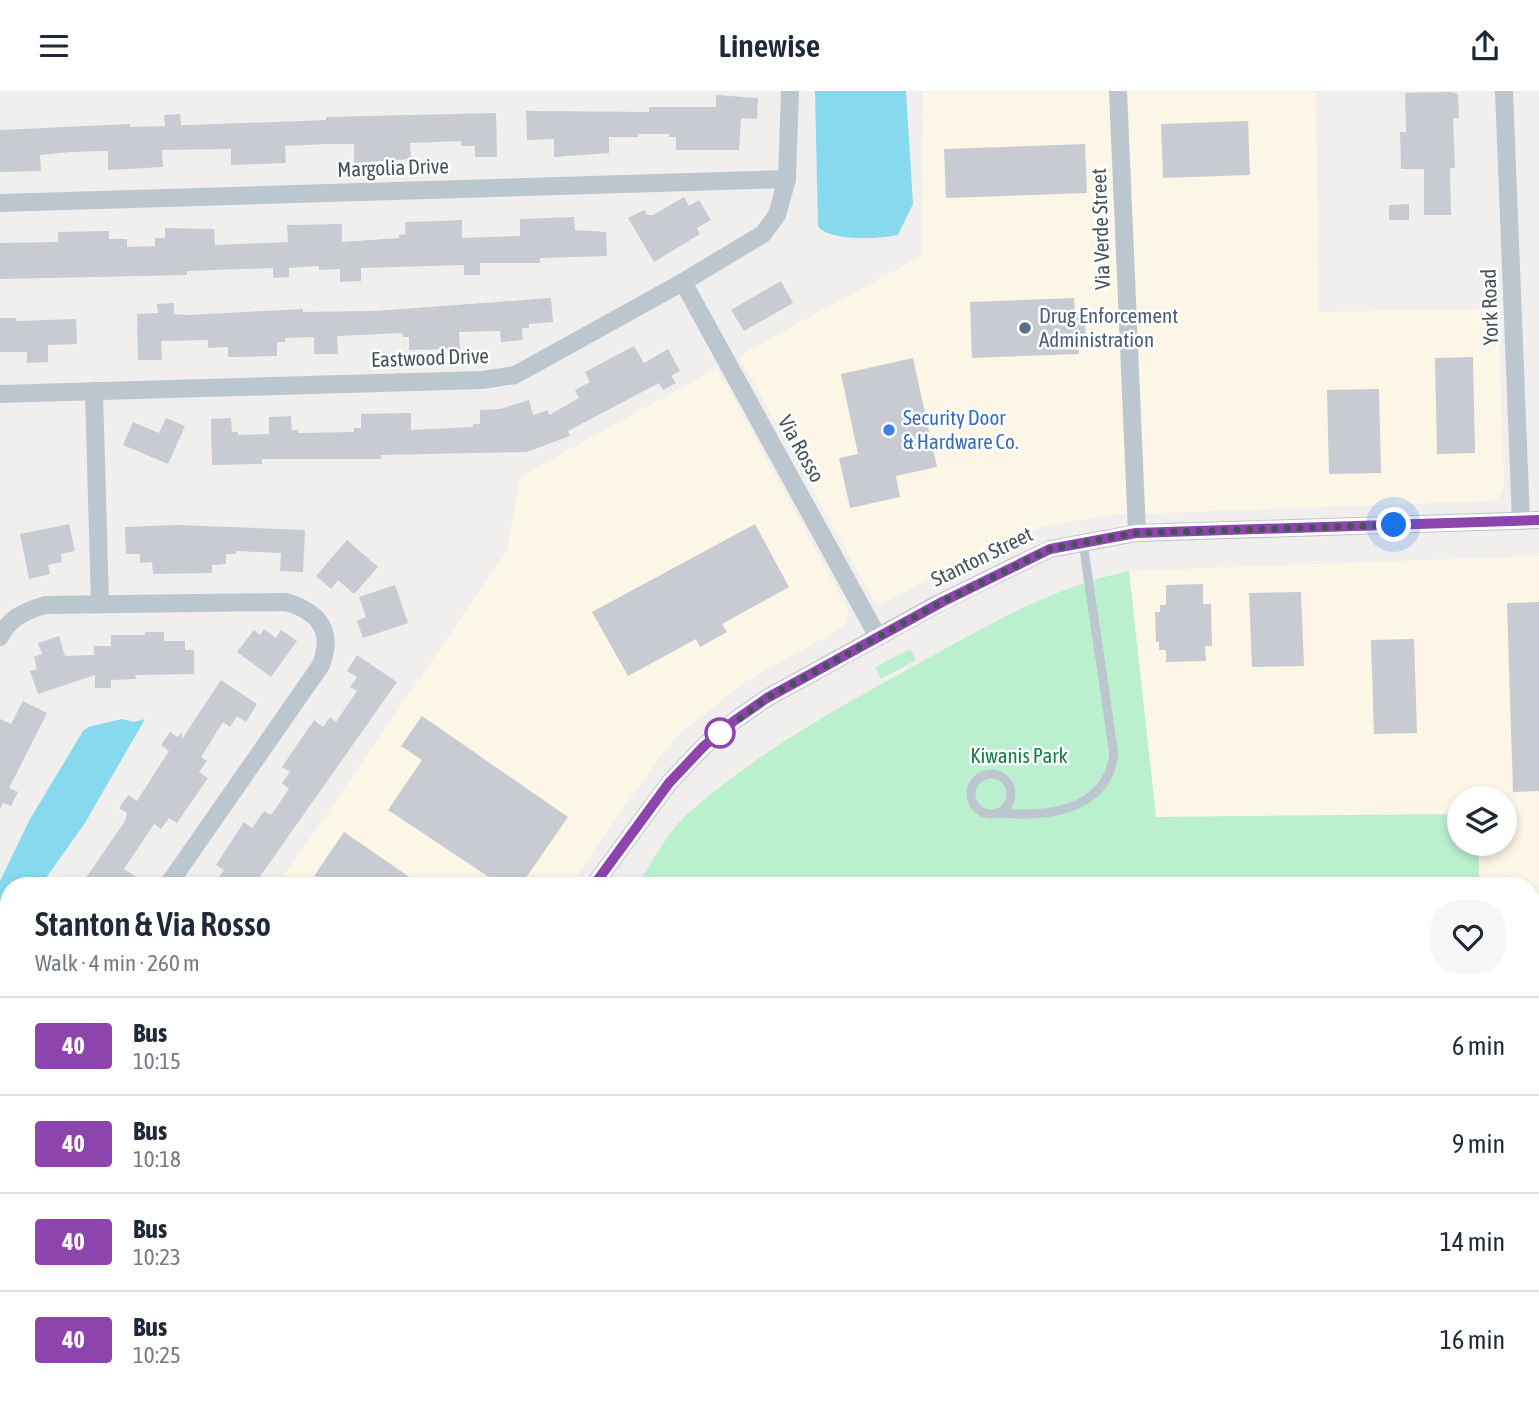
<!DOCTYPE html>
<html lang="en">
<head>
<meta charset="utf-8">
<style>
  body { margin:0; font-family:"Asap Condensed",sans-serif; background:#f6f6f7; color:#1f2937; height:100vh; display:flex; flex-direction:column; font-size:26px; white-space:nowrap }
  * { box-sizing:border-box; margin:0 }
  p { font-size:23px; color:#747a83 }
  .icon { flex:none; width:38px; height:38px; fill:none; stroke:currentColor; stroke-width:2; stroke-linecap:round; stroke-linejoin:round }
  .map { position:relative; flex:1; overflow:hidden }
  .sheet { position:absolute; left:0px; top:786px; width:1540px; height:527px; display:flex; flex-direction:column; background:#fff; border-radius:28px 28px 0 0; box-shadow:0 4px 10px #0003 }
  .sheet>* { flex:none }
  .badge { padding:0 14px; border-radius:5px; font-size:24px; line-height:46px }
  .tools { position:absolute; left:1447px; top:695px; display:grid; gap:14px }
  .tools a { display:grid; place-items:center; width:70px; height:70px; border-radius:50%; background:#fff; box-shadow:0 4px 10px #0003; font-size:35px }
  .you { position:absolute; width:35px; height:35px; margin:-18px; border:5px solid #fff; border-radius:50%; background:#1a73e8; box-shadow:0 0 0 10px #1a73e833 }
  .map>.badge { position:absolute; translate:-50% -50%; box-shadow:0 0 0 4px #fff }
  .round { display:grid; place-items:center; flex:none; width:74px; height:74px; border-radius:28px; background:#f6f6f7 }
  .head { display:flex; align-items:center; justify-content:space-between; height:119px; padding:0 35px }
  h1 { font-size:33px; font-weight:600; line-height:52px }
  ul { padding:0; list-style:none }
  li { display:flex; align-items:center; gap:21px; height:98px; padding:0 35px; border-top:2px solid #e0e1e3 }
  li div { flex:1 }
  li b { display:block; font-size:26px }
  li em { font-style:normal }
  li .badge { min-width:77px; font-weight:700; text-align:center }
  header { display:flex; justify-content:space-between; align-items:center; height:91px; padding:0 35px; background:#fff; font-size:32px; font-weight:600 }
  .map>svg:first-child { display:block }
</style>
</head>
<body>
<header><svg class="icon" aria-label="menu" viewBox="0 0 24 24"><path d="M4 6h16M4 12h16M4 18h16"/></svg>Linewise<svg class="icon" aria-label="share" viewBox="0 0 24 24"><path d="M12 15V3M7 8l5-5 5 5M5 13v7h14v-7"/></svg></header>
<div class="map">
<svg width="1539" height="1312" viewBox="0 0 1539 1312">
  <rect width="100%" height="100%" fill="#f1eeee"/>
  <g fill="#fcf6e7">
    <polygon points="923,0 1316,0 1319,221 1498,218 1504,396 1501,402 1497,408 1487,410 1110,424 1045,435 986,458 882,513 874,510 739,265 921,165"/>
    <polygon points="717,277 848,519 846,534 746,590 681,641 660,665 570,794 278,794 507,460 520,386"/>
    <polygon points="1539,465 1539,825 1531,825 1531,794 1479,794 1479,753 1505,752 1505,707 1460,707 1459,723 1156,726 1129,480"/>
    <polygon points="9,1184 9,1304 219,1304 213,1312 0,1312 0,1197"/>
    <polygon points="274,1304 593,1304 589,1312 269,1312"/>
  </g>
  <g fill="#bbf0cf">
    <path d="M 1129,480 L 1156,726 L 1459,723 L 1460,752 L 1479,753 L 1479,794 L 646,794 L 639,791 C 655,766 670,737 693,718 C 763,658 836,618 916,574 C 985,536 1051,496 1129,480 Z"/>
    <polygon points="910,558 916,569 881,588 875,576"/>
  </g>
  <g fill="#87daee">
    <path d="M 815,0 L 906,0 L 913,113 L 898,144 C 881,148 829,151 818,135 Z"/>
    <polygon points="122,628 134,631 145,628 85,732 41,794 9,794 9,816 0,812 0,790 30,728 83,640 88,636"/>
  </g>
  <g fill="#c8cbd1">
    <polygon points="1451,1 1458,3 1459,27 1453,27 1455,77 1450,77 1451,124 1424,124 1424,78 1401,78 1400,41 1406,41 1405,2"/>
    <polygon points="716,4 758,7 757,28 741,27 739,59 676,59 676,46 669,46 669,43 638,43 638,46 609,46 609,62 554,66 554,48 527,49 526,20 649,21 649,16 716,16"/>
    <polygon points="496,22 497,66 475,66 475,55 461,55 461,50 410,52 411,68 354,72 354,53 327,53 285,55 286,72 231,74 231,58 162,59 163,76 108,79 108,60 70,61 40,64 41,80 0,81 0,39 130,33 130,36 165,35 164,24 180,23 181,34 191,34 326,29 326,26"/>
    <polygon points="1248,30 1250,84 1163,87 1161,33"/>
    <polygon points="1085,53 1087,102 946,107 944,58"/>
    <polygon points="684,106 689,115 699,109 711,129 697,137 700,143 654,171 628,127 644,119 648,124 653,124"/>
    <polygon points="1409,113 1409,129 1389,129 1389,114"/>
    <polygon points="574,126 575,139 606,141 607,165 540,167 540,172 480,172 480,184 464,184 464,174 361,177 361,190 340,191 340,178 319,179 319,175 289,177 289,186 273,187 273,177 187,180 187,184 0,188 0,152 58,151 58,141 109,140 109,148 127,148 127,156 155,155 155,147 165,147 165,137 214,138 215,154 288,151 287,134 342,133 342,151 399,147 399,144 406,143 405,131 442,130 462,129 462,147 520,145 520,128"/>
    <polygon points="781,190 793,212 744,240 731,219"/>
    <polygon points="551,207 553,231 529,233 529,237 522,237 523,249 501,251 500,240 459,241 460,258 409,259 409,246 403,246 402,242 337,245 338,263 314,263 314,246 285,247 285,251 277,251 277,265 228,266 228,256 208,257 208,249 161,250 162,269 138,269 137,223 158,222 157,213 174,212 174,223 188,224 303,218 303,221 375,220"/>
    <polygon points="1074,207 1075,223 1085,223 1086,248 1078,248 1079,263 972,267 970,211"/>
    <polygon points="0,227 16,227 16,230 76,228 77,253 48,254 48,271 27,272 27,261 0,261"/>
    <polygon points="634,255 644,272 668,258 680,280 671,285 676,292 663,299 659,292 568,340 570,345 527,361 381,364 381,368 262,368 262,373 212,374 211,328 231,327 232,341 238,341 238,344 269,343 269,326 291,325 292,339 298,339 298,342 354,341 354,337 361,337 361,323 411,322 411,339 473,336 473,333 480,333 480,319 500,318 529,309 533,324 548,319 549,324 579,307 575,299 590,291 585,281"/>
    <polygon points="1473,266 1475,362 1437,363 1435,267"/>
    <polygon points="913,267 937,376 896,385 900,406 850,417 839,367 858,363 841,283"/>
    <polygon points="1379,298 1381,382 1329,383 1327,299"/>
    <polygon points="166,327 185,335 168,373 123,354 133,331 159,342"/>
    <polygon points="69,433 75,460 61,463 62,471 48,474 50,483 29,488 20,443"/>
    <polygon points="755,433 789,496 722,533 727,541 700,556 696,548 628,585 592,521"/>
    <polygon points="177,434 305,439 303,481 280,480 281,462 236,460 236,463 226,463 226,473 212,474 212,482 153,483 152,471 140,472 140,463 126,463 125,436"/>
    <polygon points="347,449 378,476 354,503 338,489 331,498 316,485"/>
    <polygon points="1203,493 1203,513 1211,513 1212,555 1205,555 1206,570 1166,571 1166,559 1159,559 1159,551 1156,551 1155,521 1160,521 1160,514 1166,514 1166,494"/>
    <polygon points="395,494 408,532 363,547 357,530 366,526 359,506"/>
    <polygon points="1301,501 1304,575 1252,576 1249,502"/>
    <polygon points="1539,511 1539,700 1513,701 1507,512"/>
    <polygon points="264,538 276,547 281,539 297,550 271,586 237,561 254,539 260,544"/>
    <polygon points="145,541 164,541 164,550 185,550 185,559 194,559 194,583 135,584 136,588 111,589 111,597 95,597 95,584 38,603 30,580 37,578 34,566 42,563 38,552 59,545 65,565 94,564 94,555 111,555 111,544 145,544"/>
    <polygon points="1414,548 1417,642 1374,643 1371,549"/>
    <polygon points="357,564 397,591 254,794 214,794 224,779 216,774 244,731 252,737 264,720 271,724 289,698 282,692 290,681 282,676 314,629 323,636 330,626 336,631 357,600 350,596 357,586 347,580"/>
    <polygon points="221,589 257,613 246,631 237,625 230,636 223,631 201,666 207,670 199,681 208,687 177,732 169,727 161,738 154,733 124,778 149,794 81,794 125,730 127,722 119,717 128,704 137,710 169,660 161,654 170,641 178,646 182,641 182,648"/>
    <polygon points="23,610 47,622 9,697 18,701 11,715 3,712 0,718 0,628 11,633"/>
    <polygon points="422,625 568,726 521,794 501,794 388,719 422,669 401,655"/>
    <polygon points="344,741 421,794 328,794 314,785"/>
  </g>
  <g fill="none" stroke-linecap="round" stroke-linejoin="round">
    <g stroke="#bcc6ce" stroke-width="9">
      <circle cx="991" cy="703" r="20"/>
      <path d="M 997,722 C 1045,726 1105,722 1114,664 L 1083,452"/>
    </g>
    <g stroke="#bcc6ce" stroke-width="18">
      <polyline points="1118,0 1137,442"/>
      <polyline points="1504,0 1521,430"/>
      <polyline points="0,112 787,88"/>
      <polyline points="683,191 878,546"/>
      <polyline points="94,300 100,513"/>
      <polyline points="0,303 482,289 515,284 683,191 763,143 777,124 787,88 790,0"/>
      <path d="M 0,546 C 9,527 25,520 45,514 L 286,511 C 319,521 334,539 321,574 L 168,794"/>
      <polyline points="594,794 669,692 704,655 734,630 767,607 941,511 1050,458 1137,442 1539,429"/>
      <polyline points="0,896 9,902"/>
      <polyline points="0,1043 9,1030"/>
      <polyline points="0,1233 9,1239"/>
      <polyline points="1531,1235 1539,1236"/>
      <polyline points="103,1304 115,1312"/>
      <polyline points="240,1312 246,1304"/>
    </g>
  </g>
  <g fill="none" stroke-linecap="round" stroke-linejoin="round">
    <g stroke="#fff" stroke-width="16">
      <polyline id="line" points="594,794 669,692 704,655 734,630 767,607 942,511 1050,458 1136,442 1539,429"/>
    </g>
    <use href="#line" stroke="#8e44ad" stroke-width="10"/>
    <polyline stroke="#46525c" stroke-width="7" stroke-dasharray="0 12.6" points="720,642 767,607 942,511 1050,458 1136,442 1394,434"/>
  </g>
  <circle fill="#5c6f8a" stroke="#fff" stroke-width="2.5" cx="1025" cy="237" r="7"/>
  <circle fill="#3f7fe0" stroke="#fff" stroke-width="2.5" cx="889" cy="339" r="7"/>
  <circle fill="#fff" stroke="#8e44ad" stroke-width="3.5" cx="720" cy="642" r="14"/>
  <g text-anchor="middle" stroke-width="5" stroke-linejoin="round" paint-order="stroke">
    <g font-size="21" fill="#46525c" stroke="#fff">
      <text transform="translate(393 77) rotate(-2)" y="7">Margolia Drive</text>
      <text transform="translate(1101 138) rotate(-92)" y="7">Via Verde Street</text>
      <text transform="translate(1490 216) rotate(-92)" y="7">York Road</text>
      <text transform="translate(430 267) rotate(-2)" y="7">Eastwood Drive</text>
      <text transform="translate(801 358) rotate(61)" y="7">Via Rosso</text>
      <text transform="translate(982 466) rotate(-26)" y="7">Stanton Street</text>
    </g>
    <g font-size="21" fill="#4e5e75" stroke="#fff" text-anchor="start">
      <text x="1039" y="232">Drug Enforcement<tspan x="1039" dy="24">Administration</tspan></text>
    </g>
    <g font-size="21" fill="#366cbe" stroke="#fff" text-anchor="start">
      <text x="903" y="334">Security Door<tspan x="903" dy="24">&amp; Hardware Co.</tspan></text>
    </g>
    <g font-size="21" fill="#148049" stroke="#fff">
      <text x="1019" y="672">Kiwanis Park</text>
    </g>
  </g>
</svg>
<div class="tools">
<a><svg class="icon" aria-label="layers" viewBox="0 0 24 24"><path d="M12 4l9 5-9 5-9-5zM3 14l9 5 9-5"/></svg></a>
</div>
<div class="you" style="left:1394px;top:434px"></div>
<section class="sheet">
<div class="head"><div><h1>Stanton &amp; Via Rosso</h1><p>Walk · 4 min · 260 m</p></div><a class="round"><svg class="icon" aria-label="heart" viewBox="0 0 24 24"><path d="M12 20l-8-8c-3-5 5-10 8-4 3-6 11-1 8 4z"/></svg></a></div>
<ul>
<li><span class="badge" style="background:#8e44ad;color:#fff">40</span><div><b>Bus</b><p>10:15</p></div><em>6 min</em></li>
<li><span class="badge" style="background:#8e44ad;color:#fff">40</span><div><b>Bus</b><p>10:18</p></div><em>9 min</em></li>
<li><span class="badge" style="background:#8e44ad;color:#fff">40</span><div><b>Bus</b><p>10:23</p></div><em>14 min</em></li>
<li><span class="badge" style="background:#8e44ad;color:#fff">40</span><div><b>Bus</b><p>10:25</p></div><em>16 min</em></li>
</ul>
</section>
</div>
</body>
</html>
